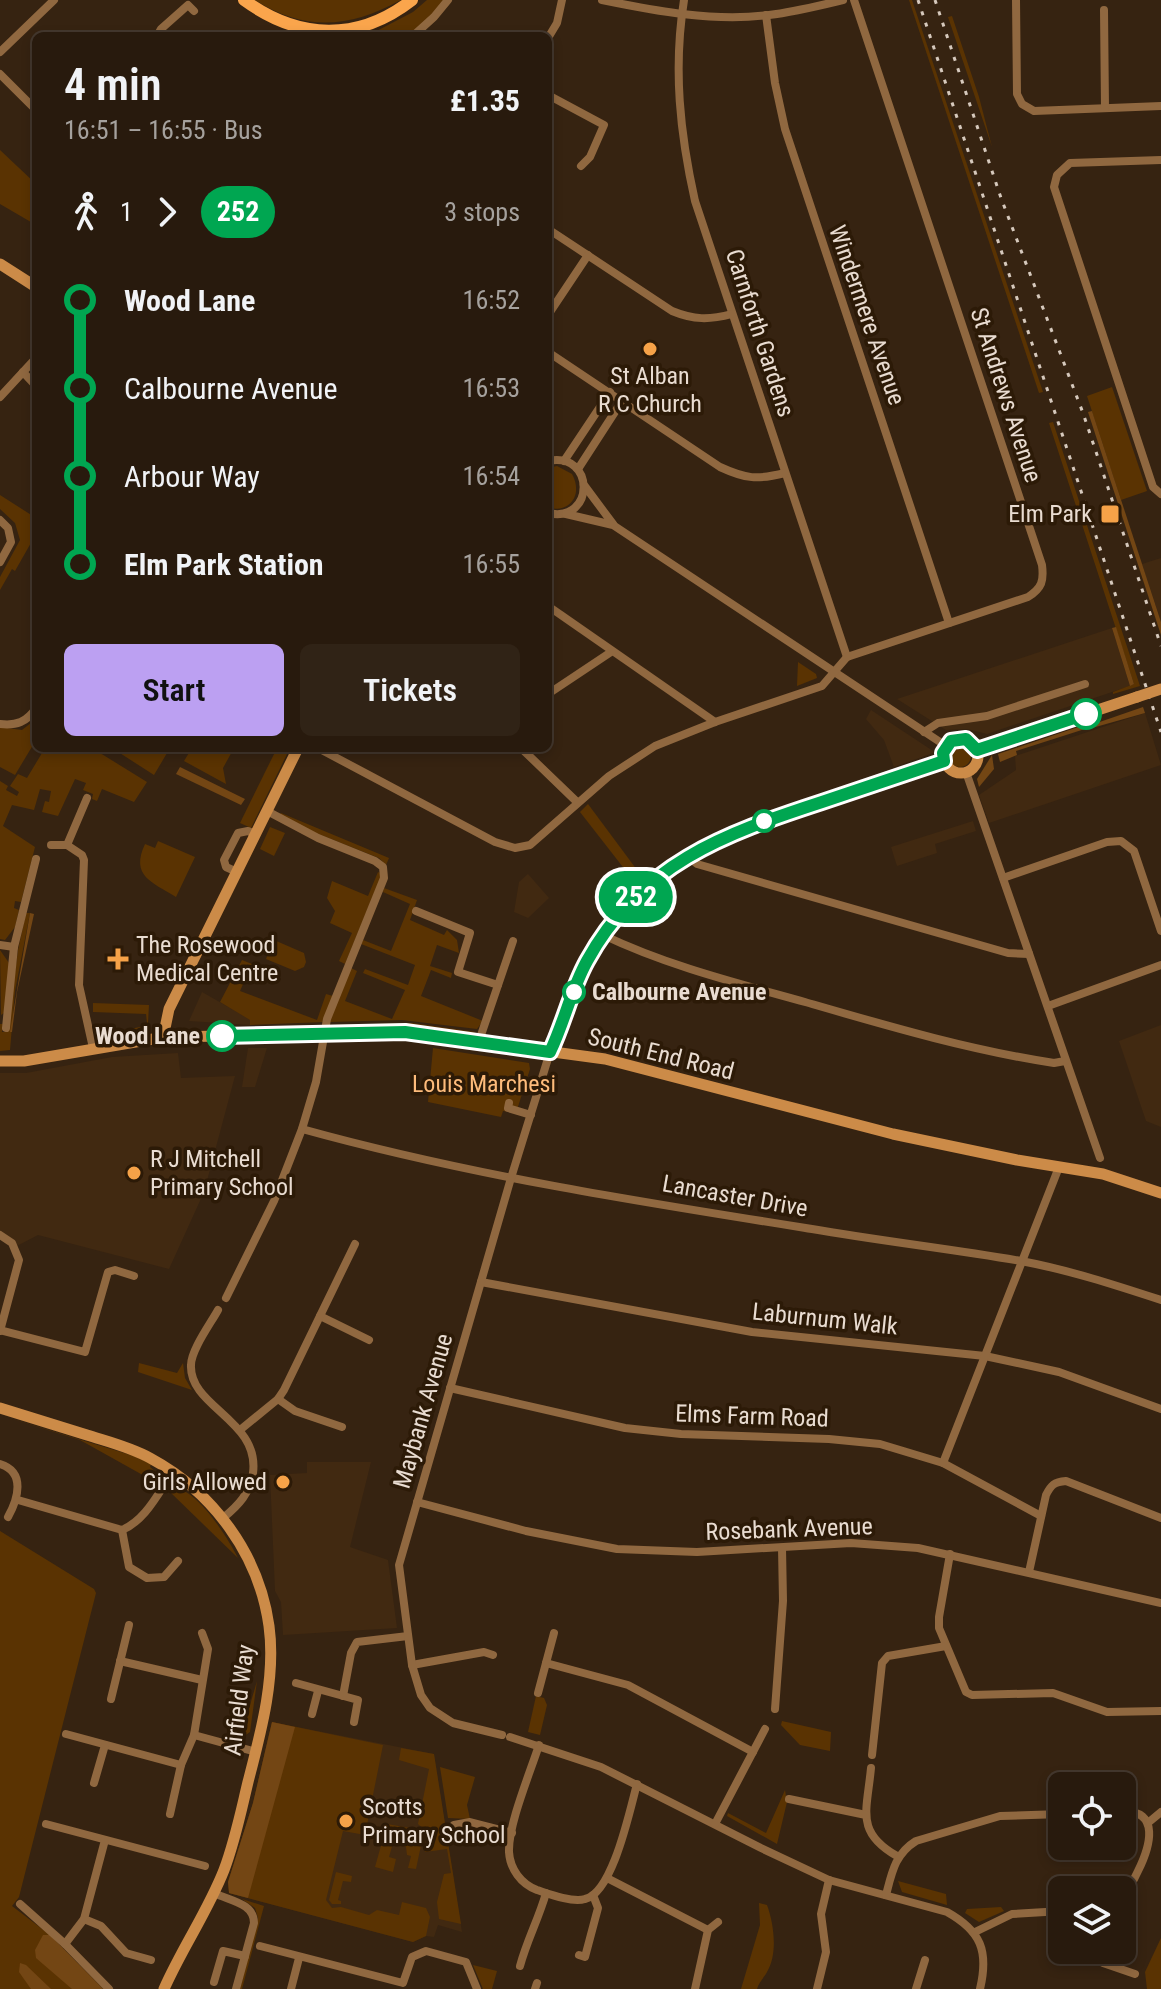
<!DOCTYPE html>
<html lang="en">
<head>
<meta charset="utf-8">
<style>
  body { margin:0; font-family:"Roboto Condensed",sans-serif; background:#302316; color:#f1f3f6; height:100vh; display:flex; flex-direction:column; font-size:30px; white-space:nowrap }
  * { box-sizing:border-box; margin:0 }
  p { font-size:26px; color:#a5a19d }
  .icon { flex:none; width:44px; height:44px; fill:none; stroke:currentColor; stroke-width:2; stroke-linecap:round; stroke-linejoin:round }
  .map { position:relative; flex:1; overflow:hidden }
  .sheet { position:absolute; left:32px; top:32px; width:520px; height:720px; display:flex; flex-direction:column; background:#281a0d; border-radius:12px; box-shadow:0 4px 12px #0003,0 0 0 2px #44382e }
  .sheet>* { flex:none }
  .badge { padding:0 16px; border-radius:26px; font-size:28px; line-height:52px }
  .tools { position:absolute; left:1048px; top:1772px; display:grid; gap:16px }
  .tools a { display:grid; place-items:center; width:88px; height:88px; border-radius:12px; background:#281a0d; box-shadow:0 4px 12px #0003,0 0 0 2px #44382e; font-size:40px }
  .map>.badge { position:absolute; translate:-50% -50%; box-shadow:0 0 0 4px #fff }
  .legs { display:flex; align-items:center; gap:12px; height:88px; padding:0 32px; font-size:26px }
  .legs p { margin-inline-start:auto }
  .overview { display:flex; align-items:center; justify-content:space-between; height:136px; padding:0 32px }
  h1 { font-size:44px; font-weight:600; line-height:60px }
  .action { display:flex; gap:16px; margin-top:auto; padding:16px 32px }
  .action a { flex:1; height:92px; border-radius:12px; background:#bca0f2; color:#111; font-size:32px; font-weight:600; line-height:92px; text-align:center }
  .action a+a { background:#302316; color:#f1f3f6 }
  ul { padding:0 32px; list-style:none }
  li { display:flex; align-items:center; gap:28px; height:88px; font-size:30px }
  li i { display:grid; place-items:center; width:12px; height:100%; margin:0 10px; background:currentColor }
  li i::after { content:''; width:20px; height:20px; margin:-10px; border:6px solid; border-radius:50%; background:#281a0d }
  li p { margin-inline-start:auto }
  li:first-child i { background:linear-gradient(#0000 50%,currentColor 0) }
  li:last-child i { background:linear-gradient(currentColor 50%,#0000 0) }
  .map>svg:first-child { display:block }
</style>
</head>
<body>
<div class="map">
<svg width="1161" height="1989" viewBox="0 0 1161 1989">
  <rect width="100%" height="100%" fill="#362311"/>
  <g fill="#412911">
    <polygon points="1161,558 1161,622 1142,564"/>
    <polygon points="1112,628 1130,686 987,734 967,729 946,730 897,699"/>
    <polygon points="871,710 933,751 933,753 894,767 884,740 866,719"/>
    <polygon points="1145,713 1161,765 989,823 979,795 1016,770 1015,756"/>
    <polygon points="973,821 976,831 935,844 937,853 897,866 891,847"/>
    <polygon points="528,874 549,898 528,918 514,912 519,882"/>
    <polygon points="202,992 251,1020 250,1025 189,1021"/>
    <polygon points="1161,1025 1161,1127 1146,1121 1119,1041"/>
    <polygon points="248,1048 267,1048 255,1087 242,1087"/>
    <polygon points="178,1053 181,1078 235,1076 204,1192 169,1269 38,1235 15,1247 0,1234 0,1073 26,1073 112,1057"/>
    <polygon points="307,1462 371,1462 350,1547 388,1560 397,1628 283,1635 281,1602 275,1591 270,1475 307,1473"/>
    <polygon points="272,1722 434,1754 462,1932 438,1925 434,1937 426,1936 413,1942 229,1893 228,1882 253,1803"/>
  </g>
  <g fill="#5a3302">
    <path d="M 255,0 L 401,0 C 350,28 305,32 255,0 Z"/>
    <polygon points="427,0 444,0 426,21 407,36 367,36 413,12"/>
    <polygon points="909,0 912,0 1043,392 1039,393"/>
    <polygon points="952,16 979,97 992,147 948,17"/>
    <polygon points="0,150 36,184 36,225 0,204"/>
    <polygon points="1112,387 1147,491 1121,500 1087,396"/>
    <polygon points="1053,422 1140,686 1113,694 1113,692 1134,684 1049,423"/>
    <path d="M 557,466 L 572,474 C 583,494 571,513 548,508 L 548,468 Z"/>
    <polygon points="0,495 36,518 36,534 15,571 12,569 0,590 0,577 20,540 15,523 0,509"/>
    <polygon points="798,662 816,674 817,678 797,686"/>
    <polygon points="36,719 36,740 15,775 0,767 0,727 22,730"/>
    <circle cx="960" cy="756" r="11"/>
    <polygon points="45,748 92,748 147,782 134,802 102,789 97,801 92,799 93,794 83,790 86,783 75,779 58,816 42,812 45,801 49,802 51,791 40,789 34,810 12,805 3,826 35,847 21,902 15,901 14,908 19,910 15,927 5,940 0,939 0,781 8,786 6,790 17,796 19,792 10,786 18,774 27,778"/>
    <polygon points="112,748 133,748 143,752 170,748 154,775"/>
    <polygon points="192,748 234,748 223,768 226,784 184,761"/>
    <polygon points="277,748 290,748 251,828 240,823"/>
    <polygon points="588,804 640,874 633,880 580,812"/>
    <polygon points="281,813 389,858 386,865 379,858 278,818"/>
    <polygon points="270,827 285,833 274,856 260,849"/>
    <path d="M 158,841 L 195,857 L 176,897 C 152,882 130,876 145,844 L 155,848 Z"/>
    <polygon points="378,872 382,874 345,964 339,961 352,933 330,923 335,911 327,898 332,881 368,896"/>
    <polygon points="384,888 417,900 410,920 444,935 447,930 457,940 459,953 437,945 430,966 452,973 451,978 431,970 421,996 483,1021 477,1029 402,1020 329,1022 351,968 357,971 345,1001 392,1019 405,990 363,973 365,969 408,985 415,965 361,944 363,940 391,951 410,904 383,892"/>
    <polygon points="26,913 30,913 15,991 10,1050 0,1051 0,1024 3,1024 2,1032 7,1032 18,950"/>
    <polygon points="274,940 304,953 306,962 304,967 295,971 266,959"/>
    <polygon points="0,950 9,963 4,1013 1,1015"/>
    <polygon points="242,960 252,964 240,991 317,1020 326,994 333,996 324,1022 250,1025 250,1020 220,1002"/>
    <polygon points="93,1003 149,1005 148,1023 140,1029 104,1037 103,1034 140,1027 147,1023 146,1014 93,1012"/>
    <polygon points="412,1023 476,1032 468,1035 415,1028 332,1029 330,1025"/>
    <polygon points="433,1048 529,1063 530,1069 516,1113 503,1111 501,1117 428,1102"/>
    <polygon points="139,1363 177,1373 183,1363 185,1378 192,1390 138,1372"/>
    <polygon points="0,1415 134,1456 151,1464 150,1467 157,1473 157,1483 80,1440"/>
    <path d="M 176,1488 C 200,1493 227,1537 238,1558 L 169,1491 Z"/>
    <polygon points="0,1531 94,1589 96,1593 19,1897 12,1906 50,1935 103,1989 0,1989"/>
    <polygon points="257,1681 250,1732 240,1739"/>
    <polygon points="536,1696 544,1698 547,1705 540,1735 528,1732"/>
    <polygon points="782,1721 831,1732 830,1751 800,1745 781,1725"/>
    <polygon points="272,1722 383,1745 365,1835 343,1831 326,1900 332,1908 341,1907 369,1915 377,1910 399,1915 402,1902 426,1908 430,1917 426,1936 413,1942 229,1893 228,1882 253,1803"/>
    <polygon points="401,1748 434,1754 461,1924 439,1919 437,1902 444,1874 451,1873 447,1849 425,1852 428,1833 418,1824 429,1769 399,1760"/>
    <polygon points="440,1767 475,1777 467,1805 470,1819 448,1818"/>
    <polygon points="785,1790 787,1802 777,1844 727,1816 728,1813 766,1833"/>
    <polygon points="387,1824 416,1829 423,1836 416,1869 408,1868 411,1856 407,1855 406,1847 393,1843 389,1857 396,1859 393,1872 375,1867"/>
    <polygon points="336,1872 352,1876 351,1882 343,1881 338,1900 341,1901 341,1904 332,1904 329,1900"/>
    <polygon points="898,1881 946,1894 947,1905 902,1892"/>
    <polygon points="242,1899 264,1906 242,1989 240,1989 258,1918 255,1908"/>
    <path d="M 759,1903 L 767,1905 C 774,1924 778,1954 767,1972 C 763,1979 759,1982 757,1989 L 741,1989 L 760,1925 Z"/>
    <polygon points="1001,1907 1004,1911 979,1922 965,1913 967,1909"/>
    <polygon points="1161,1938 1161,1989 1147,1989 1145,1972"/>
    <polygon points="473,1965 497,1971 492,1989 483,1989"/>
  </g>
  <g fill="#734614">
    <polygon points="1092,411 1161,622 1161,635 1088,412"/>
    <polygon points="1116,627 1134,684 1130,686 1112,628"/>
    <polygon points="1143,707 1145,713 1092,728 1091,725"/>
    <polygon points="1087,724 1088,728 1016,751 1017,755 1000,762 998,754"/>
    <polygon points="992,755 994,769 979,787 977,779"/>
    <polygon points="180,767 245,799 241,805 176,774"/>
    <polygon points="30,913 34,914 17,992 12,1032 10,1032"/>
    <polygon points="272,1722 295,1727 248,1898 229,1893 228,1882 253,1803"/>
    <polygon points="43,1935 50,1935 103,1989 72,1989 36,1958 35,1950"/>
    <polygon points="20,1963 26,1965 51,1989 31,1989 19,1972"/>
  </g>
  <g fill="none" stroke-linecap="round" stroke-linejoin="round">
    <g stroke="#906840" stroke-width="8">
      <path d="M 602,0 C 656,11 713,22 769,15 C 794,12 818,6 843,0"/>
      <path d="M 684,0 C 673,69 680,134 695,201 L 847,657"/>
      <polyline points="1016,0 1017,94 1022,104 1034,111 1161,106"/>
      <polyline points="1104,10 1105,108"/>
      <polyline points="766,15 775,83 785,129 949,623"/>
      <polyline points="157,36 161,29 188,5 194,11"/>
      <polyline points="413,36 434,17 448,0"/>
      <polyline points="548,38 557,23 562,0"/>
      <polyline points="0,52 54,0"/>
      <polyline points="0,74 36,110"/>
      <polyline points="548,95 604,125 590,157 581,166"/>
      <polyline points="1161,160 1070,163 1057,175 1054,187 1153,487 1161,494"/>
      <path d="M 548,229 L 672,311 C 694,320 709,320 732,314"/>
      <polyline points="548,315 588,255"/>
      <path d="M 548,352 L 720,467 C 746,479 757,480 785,473"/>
      <polyline points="23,372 36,386"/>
      <polyline points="0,397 36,358"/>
      <path d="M 548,461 C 596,451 595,524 548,513"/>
      <polyline points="564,461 610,392"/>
      <polyline points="578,469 622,401"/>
      <polyline points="584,485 613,524"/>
      <polyline points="566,514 613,525 946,746"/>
      <polyline points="0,520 8,528 11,542 0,562"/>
      <polyline points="548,606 715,722"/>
      <polyline points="548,694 611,652"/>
      <path d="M 0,724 C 16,726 27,722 36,708"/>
      <polyline points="924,732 938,723 987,716 1085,684"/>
      <polyline points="141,748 148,748"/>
      <path d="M 318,748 L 495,842 L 515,848 L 530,845 L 609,776 L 655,746 L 715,722 L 822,686 L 847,657 L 1028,597 C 1042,588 1044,581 1042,565 L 854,0"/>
      <polyline points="521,748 577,802"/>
      <polyline points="966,772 1100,1158"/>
      <polyline points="87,798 67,845 82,855 84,860 79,985 93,1048"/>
      <polyline points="51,845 67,845"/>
      <polyline points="687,856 697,864 1008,953 1029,954"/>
      <polyline points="237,872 226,867 224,860 238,833 248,831 255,834"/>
      <polyline points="1003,878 1107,842 1121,841 1134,851 1161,931"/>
      <polyline points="416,911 470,933 458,972 498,985"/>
      <path d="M 603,935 C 668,966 737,983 805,1002 C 888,1026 969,1050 1054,1063 L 1065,1061"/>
      <polyline points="0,945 14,947"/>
      <polyline points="1048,1006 1161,965"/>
      <polyline points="6,1028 14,947 36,859"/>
      <polyline points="479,1041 513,941"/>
      <polyline points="509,1103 508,1108 531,1115"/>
      <path d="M 302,1129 C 468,1175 641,1202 812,1229 C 881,1241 952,1249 1021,1261 C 1069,1270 1115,1285 1161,1300"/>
      <polyline points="0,1235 12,1243 19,1260 0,1331"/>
      <polyline points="481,1282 752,1332 985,1356 1059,1372 1161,1409"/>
      <polyline points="226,1298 274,1201 302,1129 316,1082 327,1019 384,878 383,867 375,861 318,838 267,811"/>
      <path d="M 218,1310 C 211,1323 191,1350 191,1365 C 189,1407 260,1420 253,1473 C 250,1493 239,1505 223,1518"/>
      <polyline points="320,1316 369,1340"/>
      <polyline points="0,1330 85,1352 108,1272 115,1270 134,1276"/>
      <polyline points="450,1388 625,1428 681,1434 829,1439 880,1444 943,1463 1041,1516"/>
      <polyline points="278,1399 295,1411 342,1427"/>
      <polyline points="240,1430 278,1399 284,1390 355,1244"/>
      <polyline points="943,1463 1059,1167"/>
      <path d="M 0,1464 C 26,1472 18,1499 8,1517"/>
      <path d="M 18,1500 L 122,1530 C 146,1520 158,1493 173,1472"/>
      <polyline points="417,1502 526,1531 617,1549 697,1552 851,1543 918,1548 1161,1603"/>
      <polyline points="122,1530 129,1567 147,1578 164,1577 178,1561"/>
      <polyline points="950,1554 939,1617 939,1628 966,1692 972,1695 1053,1693 1107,1712 1161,1711"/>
      <path d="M 1029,1572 L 1046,1495 C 1051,1485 1054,1482 1066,1481 L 1161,1518"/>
      <polyline points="120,1661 202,1680"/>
      <polyline points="546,1663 628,1685 753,1752"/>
      <polyline points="412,1665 484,1652 493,1655"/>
      <polyline points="296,1683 358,1700 354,1722"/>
      <polyline points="538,1693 554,1633"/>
      <polyline points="343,1696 351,1653 357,1642 408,1636"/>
      <polyline points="111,1699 129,1625"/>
      <polyline points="775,1709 783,1601 782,1548"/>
      <polyline points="312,1714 318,1691"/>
      <polyline points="66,1734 181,1765"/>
      <polyline points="194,1735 256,1752"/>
      <polyline points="502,1735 453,1723 430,1708 421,1695 412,1665 399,1565 511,1178 550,1052"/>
      <path d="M 510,1737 L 601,1767 L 761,1848 L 829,1880 L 947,1912 C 981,1931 989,1951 980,1989"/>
      <path d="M 539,1745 C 530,1773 508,1825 509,1852 C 510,1869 521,1884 537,1890 C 549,1894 572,1903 585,1899 C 613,1893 630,1809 637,1784"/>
      <polyline points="872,1755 882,1663 888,1656 946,1646"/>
      <path d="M 871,1768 C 867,1811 855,1832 897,1856"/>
      <polyline points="94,1783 105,1745"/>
      <polyline points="789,1799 866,1815"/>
      <path d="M 1122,1811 C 1161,1810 1150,1847 1138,1871 C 1133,1881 1129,1891 1122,1899"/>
      <polyline points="170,1814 181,1765 194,1735 208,1649 202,1633"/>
      <polyline points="1149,1822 1161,1812"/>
      <polyline points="46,1824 205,1866"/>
      <polyline points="715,1824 765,1729"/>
      <polyline points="454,1825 470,1822 512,1833"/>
      <polyline points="607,1878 708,1930"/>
      <path d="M 214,1893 C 230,1901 254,1903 254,1923 L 236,1989"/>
      <path d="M 886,1895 C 892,1872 895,1854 916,1841 L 1000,1816 L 1062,1814"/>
      <polyline points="20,1904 65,1944 109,1989"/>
      <polyline points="84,1919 101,1926 126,1953 151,1960"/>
      <polyline points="975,1932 1012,1914 1062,1911"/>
      <polyline points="65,1944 84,1919 105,1840"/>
      <polyline points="260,1946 403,1983 412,1957 426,1951 466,1962 477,1989"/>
      <polyline points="1097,1950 1103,1963 1135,1974"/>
      <polyline points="579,1955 585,1957 598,1908 593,1895"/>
      <path d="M 520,1966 C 527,1940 539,1918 546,1893"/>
      <polyline points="214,1982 223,1951 245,1956"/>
      <polyline points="291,1989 299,1958"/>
      <polyline points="535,1989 537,1983"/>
      <polyline points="695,1989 708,1930 718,1922"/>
      <polyline points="817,1989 826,1952 821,1914 829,1880"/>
      <polyline points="916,1989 925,1960"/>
    </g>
    <g stroke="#cc8b48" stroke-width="11">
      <polyline points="0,264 36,287"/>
      <circle cx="961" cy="756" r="17"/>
      <polyline points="977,750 1137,697"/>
      <polyline points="164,1033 169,1009 298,748"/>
      <path d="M 550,1052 C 564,1023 571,990 587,961 C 638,866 720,836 816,804 C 859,789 901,775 944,761"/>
      <polyline points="0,1061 24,1061 153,1039 164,1033 173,1037 405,1032 605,1059 893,1134 1017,1160 1103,1174 1161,1193"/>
      <path d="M 0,1408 C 29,1417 58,1426 87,1435 C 109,1442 130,1447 150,1458 C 213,1492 259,1554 269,1626 C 276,1677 261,1732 248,1782 C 241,1811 235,1841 224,1870 C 208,1911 182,1948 164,1989"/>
    </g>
    <path stroke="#faa54c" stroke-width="12" d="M 244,0 C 299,40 358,42 412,0"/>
    <g stroke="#d6c9bd" stroke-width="3" stroke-dasharray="4 8" stroke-linecap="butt">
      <polyline points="918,0 1161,732"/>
      <polyline points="935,0 1001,198 1083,413 1161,646"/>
    </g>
    <polyline stroke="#cc8b48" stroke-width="11" points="1137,697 1161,689"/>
  </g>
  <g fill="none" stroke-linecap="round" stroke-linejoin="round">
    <g stroke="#fff" stroke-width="18">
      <path id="line-1" d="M 222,1036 L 405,1032 L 550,1052 C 564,1023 571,990 587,961 C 640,864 724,834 822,802 C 863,788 903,775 944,761 L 943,753 L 951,741 L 966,739 L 977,750 L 1086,714"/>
    </g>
    <use href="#line-1" stroke="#00a651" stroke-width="12"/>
  </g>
  <g fill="#f6a248" stroke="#2c1a07" stroke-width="3">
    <circle cx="650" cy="349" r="8"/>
    <rect x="1100" y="504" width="20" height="20" rx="4"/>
    <path d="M114 947h8v8h8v8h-8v8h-8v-8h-8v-8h8z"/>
    <circle cx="134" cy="1173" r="8"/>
    <circle cx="283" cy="1482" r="8"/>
    <circle cx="346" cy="1821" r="8"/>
  </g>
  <g fill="#fff" stroke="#00a651" stroke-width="4">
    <circle cx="1086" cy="714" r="14"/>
    <circle cx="764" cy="821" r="10"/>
    <circle cx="574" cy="992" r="10"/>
    <circle cx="222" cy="1036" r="14"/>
  </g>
  <g text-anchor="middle" stroke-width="7" stroke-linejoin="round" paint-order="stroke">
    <g font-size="24" fill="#e9dcd1" stroke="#2c1a07">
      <text transform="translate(867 315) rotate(71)" y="8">Windermere Avenue</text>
      <text transform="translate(760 333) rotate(72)" y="8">Carnforth Gardens</text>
      <text transform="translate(1006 395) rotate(72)" y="8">St Andrews Avenue</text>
      <text transform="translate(661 1054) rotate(14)" y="8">South End Road</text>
      <text transform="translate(735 1196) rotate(10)" y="8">Lancaster Drive</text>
      <text transform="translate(825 1319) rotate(6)" y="8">Laburnum Walk</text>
      <text transform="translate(423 1411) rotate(-74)" y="8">Maybank Avenue</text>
      <text transform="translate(752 1416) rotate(2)" y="8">Elms Farm Road</text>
      <text transform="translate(789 1529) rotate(-2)" y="8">Rosebank Avenue</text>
      <text transform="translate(239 1700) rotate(-83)" y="8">Airfield Way</text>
    </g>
    <g font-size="24" fill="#e9dcd1" stroke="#2c1a07" text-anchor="start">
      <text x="650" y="384" text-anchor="middle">St Alban<tspan x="650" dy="28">R C Church</tspan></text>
      <text x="1092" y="522" text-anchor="end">Elm Park</text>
      <text x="136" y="953">The Rosewood<tspan x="136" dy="28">Medical Centre</tspan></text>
      <text x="150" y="1167">R J Mitchell<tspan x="150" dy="28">Primary School</tspan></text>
      <text x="267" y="1490" text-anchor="end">Girls Allowed</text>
      <text x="362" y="1815">Scotts<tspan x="362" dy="28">Primary School</tspan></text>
    </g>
    <g font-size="24" font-weight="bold" fill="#e9dcd1" stroke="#2c1a07" text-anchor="start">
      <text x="592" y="1000">Calbourne Avenue</text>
      <text x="200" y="1044" text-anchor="end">Wood Lane</text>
    </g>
    <g font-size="24" fill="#fdbb7b" stroke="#2c1a07">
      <text x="484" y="1092">Louis Marchesi</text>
    </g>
  </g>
</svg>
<div class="tools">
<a><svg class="icon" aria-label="locate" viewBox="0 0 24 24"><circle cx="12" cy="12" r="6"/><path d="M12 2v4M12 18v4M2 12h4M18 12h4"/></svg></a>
<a><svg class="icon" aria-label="layers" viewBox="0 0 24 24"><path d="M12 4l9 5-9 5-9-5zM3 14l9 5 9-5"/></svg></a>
</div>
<b class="badge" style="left:636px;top:897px;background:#00a651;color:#fff">252</b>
<section class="sheet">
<div class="overview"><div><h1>4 min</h1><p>16:51 – 16:55 · Bus</p></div><b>£1.35</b></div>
<div class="legs"><svg class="icon" aria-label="walk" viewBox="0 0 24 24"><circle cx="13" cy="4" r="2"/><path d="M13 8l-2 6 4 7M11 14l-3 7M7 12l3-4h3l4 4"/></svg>1<svg class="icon" aria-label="forward" viewBox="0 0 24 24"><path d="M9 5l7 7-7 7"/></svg><b class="badge" style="background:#00a651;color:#fff">252</b><p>3 stops</p></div>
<ul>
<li><i style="color:#00a651"></i><b>Wood Lane</b><p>16:52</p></li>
<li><i style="color:#00a651"></i><span>Calbourne Avenue</span><p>16:53</p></li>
<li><i style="color:#00a651"></i><span>Arbour Way</span><p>16:54</p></li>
<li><i style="color:#00a651"></i><b>Elm Park Station</b><p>16:55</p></li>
</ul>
<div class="action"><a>Start</a><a>Tickets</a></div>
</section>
</div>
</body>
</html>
